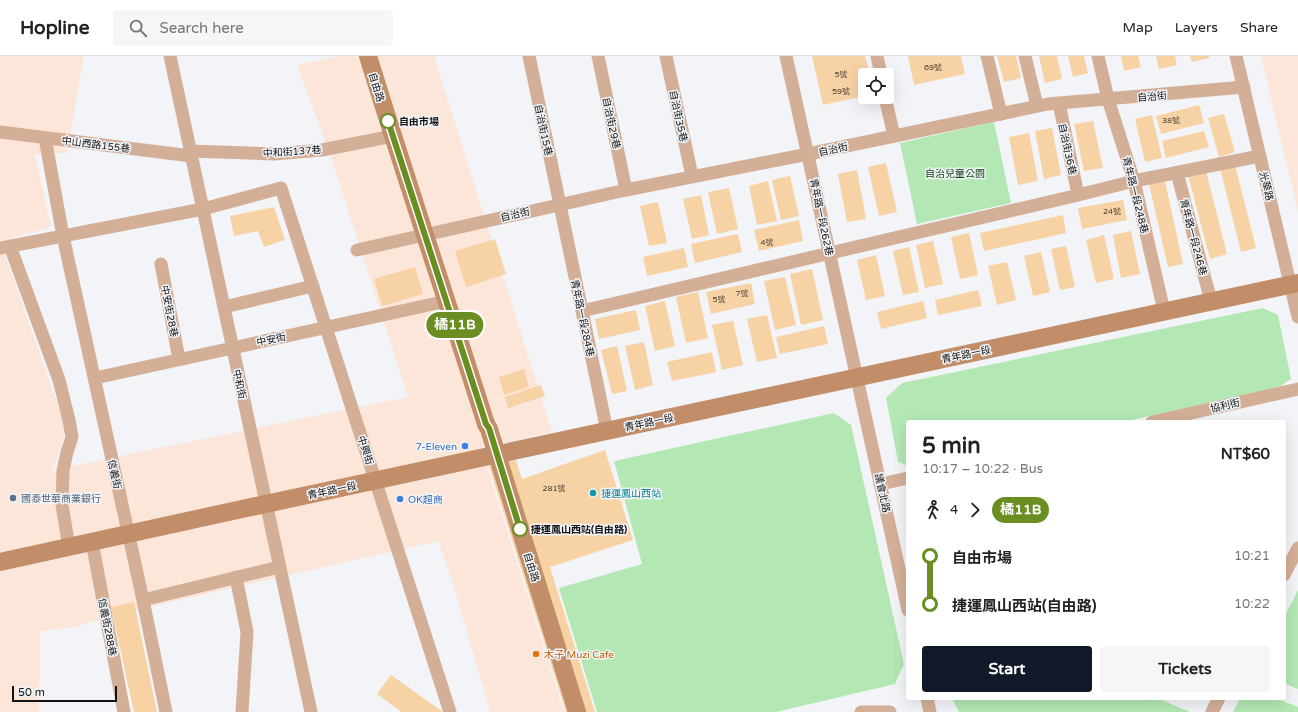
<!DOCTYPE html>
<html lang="en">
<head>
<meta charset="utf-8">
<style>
  body { margin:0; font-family:"Varela Round","Noto Sans TC",sans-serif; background:#f6f6f6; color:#222; height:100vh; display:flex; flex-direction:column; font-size:15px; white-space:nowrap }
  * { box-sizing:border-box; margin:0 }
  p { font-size:13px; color:#767676 }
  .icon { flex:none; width:22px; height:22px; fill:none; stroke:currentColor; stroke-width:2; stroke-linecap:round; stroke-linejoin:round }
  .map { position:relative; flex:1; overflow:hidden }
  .drawer { position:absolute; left:906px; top:364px; width:380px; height:280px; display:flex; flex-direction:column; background:#fff; border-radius:4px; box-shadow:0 4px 16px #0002 }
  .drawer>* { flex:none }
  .badge { padding:0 8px; border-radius:13px; font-size:14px; line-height:26px }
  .tools { position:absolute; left:858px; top:12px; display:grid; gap:8px }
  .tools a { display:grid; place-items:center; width:36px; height:36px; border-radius:4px; background:#fff; box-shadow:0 4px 16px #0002; font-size:20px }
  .scale { position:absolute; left:12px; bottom:10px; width:105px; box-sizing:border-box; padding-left:4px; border:2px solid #121214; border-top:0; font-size:11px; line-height:14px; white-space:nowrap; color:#121214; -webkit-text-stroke:3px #f2f4f7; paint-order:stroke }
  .map>.badge { position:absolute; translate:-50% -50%; box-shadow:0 0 0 2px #fff }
  .legs { display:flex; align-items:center; gap:6px; height:44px; padding:0 16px; font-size:13px }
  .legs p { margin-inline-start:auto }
  .summary { display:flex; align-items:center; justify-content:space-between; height:68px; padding:0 16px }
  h1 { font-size:22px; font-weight:800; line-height:30px }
  .cta { display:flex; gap:8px; margin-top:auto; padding:8px 16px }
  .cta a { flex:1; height:46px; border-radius:4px; background:#111827; color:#fff; font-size:16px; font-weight:800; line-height:46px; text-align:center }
  .cta a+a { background:#f6f6f6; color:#222 }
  ul { padding:0 16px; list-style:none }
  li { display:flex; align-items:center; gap:14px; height:48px; font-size:15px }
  li i { display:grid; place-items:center; width:6px; height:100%; margin:0 5px; background:currentColor }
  li i::after { content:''; width:10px; height:10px; margin:-5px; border:3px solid; border-radius:50%; background:#fff }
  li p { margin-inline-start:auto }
  li:first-child i { background:linear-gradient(#0000 50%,currentColor 0) }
  li:last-child i { background:linear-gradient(currentColor 50%,#0000 0) }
  header { display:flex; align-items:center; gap:24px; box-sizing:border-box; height:56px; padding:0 20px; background:#fff; border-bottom:1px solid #e0e0e0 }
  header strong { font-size:19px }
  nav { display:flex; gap:22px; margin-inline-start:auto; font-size:14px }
  .search { width:280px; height:36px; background:#f6f6f6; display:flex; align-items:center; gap:10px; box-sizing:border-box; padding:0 14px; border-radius:4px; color:#767676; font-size:15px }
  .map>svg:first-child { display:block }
</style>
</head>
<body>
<header>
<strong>Hopline</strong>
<div class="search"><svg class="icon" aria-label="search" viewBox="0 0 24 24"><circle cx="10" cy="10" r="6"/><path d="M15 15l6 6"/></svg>Search here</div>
<nav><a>Map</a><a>Layers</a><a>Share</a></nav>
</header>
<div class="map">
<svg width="1298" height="656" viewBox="0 0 1298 656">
  <rect width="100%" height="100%" fill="#f2f4f7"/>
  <g fill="#fce5d9">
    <polygon points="0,0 84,0 67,97 35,98 51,171 0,185 66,372 58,399 52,414 408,341 331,101 297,9 340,0 434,0 552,376 481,392 564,656 490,656 452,524 438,485 123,557 75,571 40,575 39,656 0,656"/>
    <polygon points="1261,0 1298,0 1298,156"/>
  </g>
  <g fill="#b3e8b4">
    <polygon points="994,66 1011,147 917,168 900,87"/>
    <polygon points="1263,252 1278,259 1291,323 1279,331 1123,366 908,366 908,410 898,406 886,342 902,327"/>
    <polygon points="834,357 851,369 904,608 895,628 776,656 597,656 559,532 642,508 614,405"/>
    <polygon points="1298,534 1298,633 1284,627 1284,562"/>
    <polygon points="952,642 1157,642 1190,656 959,656"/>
    <polygon points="1240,642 1276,642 1298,651 1298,656 1233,656"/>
  </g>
  <g fill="#f7d2a5">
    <polygon points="812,0 865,0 870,19 865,19 865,40 823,49"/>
    <polygon points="908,0 961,0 965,18 914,29"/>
    <polygon points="997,0 1016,0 1021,22 1004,26"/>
    <polygon points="1039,0 1057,0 1062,23 1045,27"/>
    <polygon points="1068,0 1084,0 1088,17 1073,21"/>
    <polygon points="1121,0 1138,0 1141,11 1124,15"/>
    <polygon points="1156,0 1175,0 1177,9 1159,13"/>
    <polygon points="1190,0 1209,0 1210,2 1192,6"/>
    <polygon points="1199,49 1204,67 1161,78 1156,60"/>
    <polygon points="1224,58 1235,96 1219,101 1208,62"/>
    <polygon points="1152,59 1162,102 1145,106 1135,63"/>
    <polygon points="1093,65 1103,112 1084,115 1074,68"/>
    <polygon points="1052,72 1061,119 1044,123 1035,75"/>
    <polygon points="1204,75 1209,91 1166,102 1162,85"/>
    <polygon points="1029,77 1038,125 1018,129 1009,81"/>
    <polygon points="886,107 897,156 879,160 868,111"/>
    <polygon points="1235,109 1256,192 1241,196 1220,112"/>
    <polygon points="857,114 866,163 847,166 838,118"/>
    <polygon points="1206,115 1227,198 1210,203 1188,119"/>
    <polygon points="790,120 799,160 781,164 772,124"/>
    <polygon points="768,125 777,165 757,169 749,130"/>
    <polygon points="1165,125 1183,208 1168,211 1149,128"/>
    <polygon points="729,132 738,173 717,178 708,136"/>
    <polygon points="701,139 709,179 692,183 683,143"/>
    <polygon points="1123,144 1127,164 1082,173 1078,152"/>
    <polygon points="658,146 667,187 649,190 640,150"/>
    <polygon points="274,151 285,184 264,191 258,175 234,180 230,160"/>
    <polygon points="1063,159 1066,177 984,195 980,177"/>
    <polygon points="799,164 803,185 759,195 754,174"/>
    <polygon points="1131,175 1140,218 1121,222 1113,179"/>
    <polygon points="969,177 978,219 960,223 951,181"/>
    <polygon points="738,178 742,196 695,207 691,188"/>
    <polygon points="1104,179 1114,223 1096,227 1086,184"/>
    <polygon points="495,183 506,218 466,231 455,195"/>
    <polygon points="933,185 943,228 925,232 916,189"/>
    <polygon points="1066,190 1075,231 1060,234 1051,193"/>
    <polygon points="909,191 919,236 903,239 893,195"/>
    <polygon points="684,192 688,211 647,220 643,201"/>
    <polygon points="1041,196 1050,236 1033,240 1024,200"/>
    <polygon points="876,199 885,240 866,244 857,204"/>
    <polygon points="1007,206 1016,244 997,249 988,210"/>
    <polygon points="415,211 423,238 382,250 374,223"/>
    <polygon points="812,213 823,264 801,269 790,218"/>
    <polygon points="785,221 796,269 775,274 764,225"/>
    <polygon points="751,227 755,248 711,258 706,236"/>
    <polygon points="978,234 982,250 938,259 935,244"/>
    <polygon points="698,236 708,282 686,287 676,241"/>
    <polygon points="665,245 675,290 655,295 645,250"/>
    <polygon points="923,245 927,262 881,273 877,256"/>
    <polygon points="636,254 640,274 599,283 595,263"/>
    <polygon points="767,259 777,302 757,306 747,263"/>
    <polygon points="733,265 743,309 722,314 712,269"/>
    <polygon points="824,270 828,288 780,298 776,281"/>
    <polygon points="644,286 653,329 635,334 625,290"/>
    <polygon points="617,290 627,335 612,338 601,294"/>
    <polygon points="712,296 716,316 672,325 667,306"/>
    <polygon points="524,313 529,331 504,339 499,321"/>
    <polygon points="541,329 545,340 508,352 505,341"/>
    <polygon points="605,394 633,484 550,511 595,656 566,656 489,410 515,401 522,423"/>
    <polygon points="134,546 157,656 134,656 111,551"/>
    <polygon points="391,619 443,656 402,656 377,638"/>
  </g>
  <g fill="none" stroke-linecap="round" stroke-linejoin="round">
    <g stroke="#d4af98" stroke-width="13">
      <polyline points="170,0 311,656"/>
      <polyline points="529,0 607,375"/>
      <polyline points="598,0 626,134"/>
      <polyline points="666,0 692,120"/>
      <polyline points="786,0 908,554"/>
      <polyline points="877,0 881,19"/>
      <polyline points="987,0 1001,58"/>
      <polyline points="1025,0 1037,50"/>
      <polyline points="1098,0 1108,43 1134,125 1164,255"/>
      <polyline points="1236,0 1298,261"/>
      <polyline points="885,41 894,80"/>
      <polyline points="1059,47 1078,139"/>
      <polyline points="0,76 191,100"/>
      <polyline points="45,82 63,180 143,544 166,656"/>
      <polyline points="190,95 274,98 322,94 393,80"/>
      <polyline points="1177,117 1211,245"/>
      <polyline points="10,190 59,324 69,364 72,381 67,396 63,415 62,449 69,491"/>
      <polyline points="0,192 203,153 281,132 450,656"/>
      <polyline points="357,194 626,134 808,98 1048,48 1244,31"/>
      <polyline points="161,208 179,303"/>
      <polyline points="224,251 313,230"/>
      <polyline points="582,255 1070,141 1134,125 1260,100"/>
      <polyline points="95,322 447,245"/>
      <polyline points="1152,366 1298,333"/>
      <polyline points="881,428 908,422"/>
      <polyline points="92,486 124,656"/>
      <polyline points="1284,519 1298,492"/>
      <polyline points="236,521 247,576 242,656"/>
      <polyline points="143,544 279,511"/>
      <polyline points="927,642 930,656"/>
      <polyline points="861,656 890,656"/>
      <polyline points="1212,656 1219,642"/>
    </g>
    <g stroke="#c28d69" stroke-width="18">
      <path d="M 368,0 C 406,123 447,245 486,368 L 489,373 L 577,656"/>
      <polyline points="0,506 242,453 1298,227"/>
    </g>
  </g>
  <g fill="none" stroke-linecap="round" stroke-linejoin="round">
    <g stroke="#fff" stroke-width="9">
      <polyline id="line-1" points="388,65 486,368 489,372 520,473"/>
    </g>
    <use href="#line-1" stroke="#6b8e23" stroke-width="6"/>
  </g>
  <g fill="#fff" stroke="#6b8e23" stroke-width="2">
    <circle cx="388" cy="65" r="7"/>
    <circle cx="520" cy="473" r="7"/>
  </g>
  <g fill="#3f7fe0" stroke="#f2f4f7" stroke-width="1.5">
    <circle cx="465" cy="390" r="4"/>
    <circle cx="400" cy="443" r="4"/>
  </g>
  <circle fill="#0f9aa8" stroke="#f2f4f7" stroke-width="1.5" cx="593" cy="437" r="4"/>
  <circle fill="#5c6f8a" stroke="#f2f4f7" stroke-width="1.5" cx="13" cy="442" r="4"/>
  <circle fill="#e8710a" stroke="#f2f4f7" stroke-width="1.5" cx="536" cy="598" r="4"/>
  <g text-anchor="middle" stroke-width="3" stroke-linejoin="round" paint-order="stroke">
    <g font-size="8" fill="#4b4238">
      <text x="933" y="14">69號</text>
      <text x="841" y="21">5號</text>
      <text x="841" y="38">59號</text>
      <text x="1171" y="67">38號</text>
      <text x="1112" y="158">24號</text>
      <text x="767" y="189">4號</text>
      <text x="742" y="240">7號</text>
      <text x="719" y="246">5號</text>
      <text x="554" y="435">281號</text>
    </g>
    <g font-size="10" fill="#121214" stroke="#f2f4f7">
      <text transform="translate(377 31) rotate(73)" y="4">自由路</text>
      <text transform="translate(1152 40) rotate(-5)" y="4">自治街</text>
      <text transform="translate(679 60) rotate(78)" y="4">自治街35巷</text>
      <text transform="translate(612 67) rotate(78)" y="4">自治街29巷</text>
      <text transform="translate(544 74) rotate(78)" y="4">自治街15巷</text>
      <text transform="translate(96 88) rotate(7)" y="4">中山西路155巷</text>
      <text transform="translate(833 93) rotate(-12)" y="4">自治街</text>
      <text transform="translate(1068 93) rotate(78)" y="4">自治街36巷</text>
      <text transform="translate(292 95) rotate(-4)" y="4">中和街137巷</text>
      <text transform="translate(1267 130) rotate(76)" y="4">光華路</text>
      <text transform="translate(1136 139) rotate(76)" y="4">青年路一段248巷</text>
      <text transform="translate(515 158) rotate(-13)" y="4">自治街</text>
      <text transform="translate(822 161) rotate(78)" y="4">青年路一段262巷</text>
      <text transform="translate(1194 181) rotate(75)" y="4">青年路一段246巷</text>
      <text transform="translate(170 255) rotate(79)" y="4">中安街28巷</text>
      <text transform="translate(583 262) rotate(78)" y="4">青年路一段284巷</text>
      <text transform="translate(271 283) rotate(-12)" y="4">中安街</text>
      <text transform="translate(966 298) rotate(-12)" y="4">青年路一段</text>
      <text transform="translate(240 328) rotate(78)" y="4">中和街</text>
      <text transform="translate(1225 349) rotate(-13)" y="4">協利街</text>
      <text transform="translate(649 366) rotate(-12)" y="4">青年路一段</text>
      <text transform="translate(366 394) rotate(72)" y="4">中興街</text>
      <text transform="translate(115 418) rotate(78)" y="4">信義街</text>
      <text transform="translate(332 434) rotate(-12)" y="4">青年路一段</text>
      <text transform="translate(883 437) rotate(78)" y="4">議會北路</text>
      <text transform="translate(532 511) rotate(73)" y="4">自由路</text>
      <text transform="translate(108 571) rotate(79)" y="4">信義街288巷</text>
    </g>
    <g font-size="10" font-weight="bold" fill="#121214" stroke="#f2f4f7" text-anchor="start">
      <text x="399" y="69">自由市場</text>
      <text x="531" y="477">捷運鳳山西站(自由路)</text>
    </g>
    <g font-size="10" fill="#114318" stroke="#f2f4f7">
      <text x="955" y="121">自治兒童公園</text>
    </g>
    <g font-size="10" fill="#366cbe" stroke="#f2f4f7" text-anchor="end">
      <text x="457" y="394">7-Eleven</text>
      <text x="408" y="447" text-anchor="start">OK超商</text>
    </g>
    <g font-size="10" fill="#0d838f" stroke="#f2f4f7" text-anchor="start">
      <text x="601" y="441">捷運鳳山西站</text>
    </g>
    <g font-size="10" fill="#4e5e75" stroke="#f2f4f7" text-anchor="start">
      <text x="21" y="446">國泰世華商業銀行</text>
    </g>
    <g font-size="10" fill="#c56008" stroke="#f2f4f7" text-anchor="start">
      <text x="544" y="602">木子 Muzi Cafe</text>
    </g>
  </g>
</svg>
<div class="tools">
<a><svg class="icon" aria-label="locate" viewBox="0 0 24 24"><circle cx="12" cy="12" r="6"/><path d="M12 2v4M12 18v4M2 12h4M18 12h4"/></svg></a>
</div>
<div class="scale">50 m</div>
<b class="badge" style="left:455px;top:269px;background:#6b8e23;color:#fff">橘11B</b>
<section class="drawer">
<div class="summary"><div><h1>5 min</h1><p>10:17 – 10:22 · Bus</p></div><b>NT$60</b></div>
<div class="legs"><svg class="icon" aria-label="walk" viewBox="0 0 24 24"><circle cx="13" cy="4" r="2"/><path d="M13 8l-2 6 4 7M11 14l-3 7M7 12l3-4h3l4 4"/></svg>4<svg class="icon" aria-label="forward" viewBox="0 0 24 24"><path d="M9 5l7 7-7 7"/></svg><b class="badge" style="background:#6b8e23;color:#fff">橘11B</b></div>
<ul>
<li><i style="color:#6b8e23"></i><b>自由市場</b><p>10:21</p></li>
<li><i style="color:#6b8e23"></i><b>捷運鳳山西站(自由路)</b><p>10:22</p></li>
</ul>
<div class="cta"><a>Start</a><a>Tickets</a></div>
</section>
</div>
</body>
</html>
